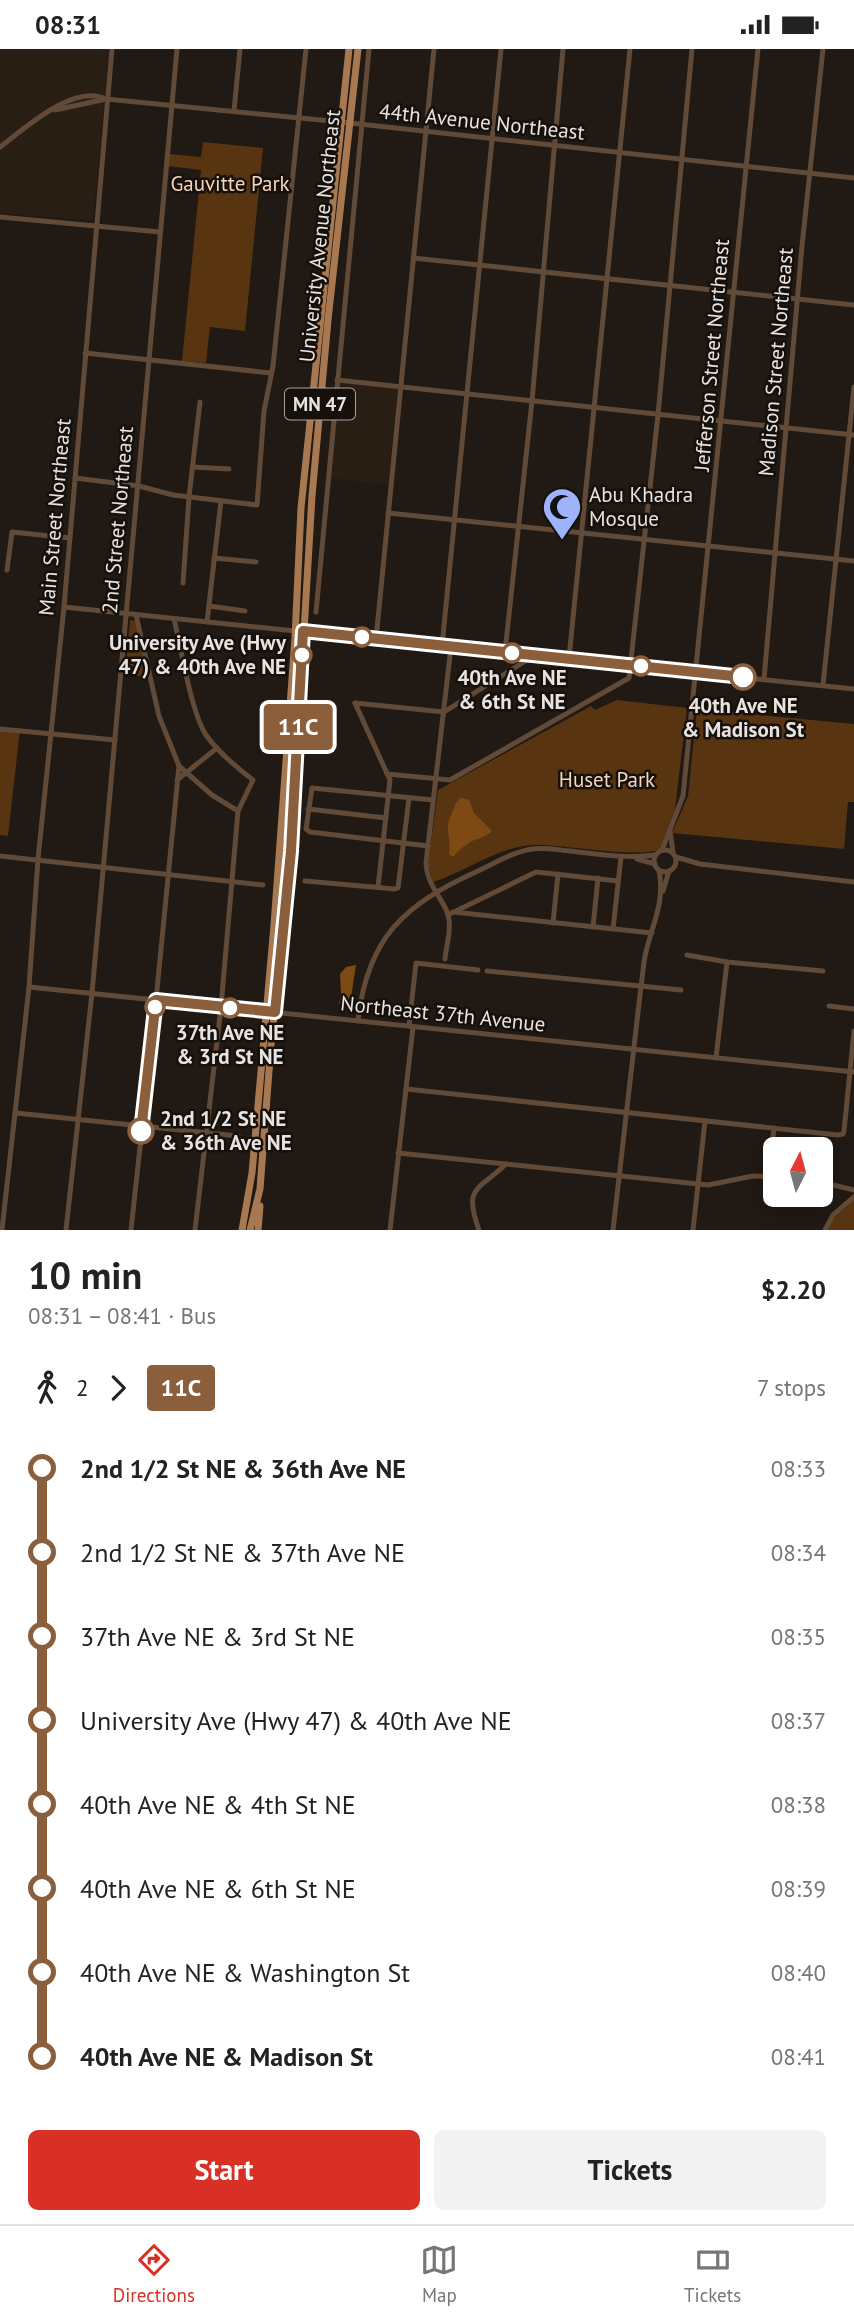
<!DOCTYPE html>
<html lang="en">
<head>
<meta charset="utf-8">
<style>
  body { margin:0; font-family:"PT Sans",sans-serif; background:#f2f2f2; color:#222; height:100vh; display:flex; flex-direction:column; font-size:26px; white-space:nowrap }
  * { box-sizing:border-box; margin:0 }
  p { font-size:23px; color:#767676 }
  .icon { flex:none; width:38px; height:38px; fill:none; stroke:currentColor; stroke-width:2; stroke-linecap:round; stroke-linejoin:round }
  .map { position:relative; height:1181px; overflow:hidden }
  .panel { display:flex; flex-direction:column; background:#fff; flex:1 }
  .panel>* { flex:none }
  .badge { padding:0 14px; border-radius:5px; font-size:24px; line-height:46px }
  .needle { width:46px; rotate:6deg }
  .fabs { position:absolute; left:763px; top:1088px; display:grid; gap:14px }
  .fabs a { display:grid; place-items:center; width:70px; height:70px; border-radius:10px; background:#fff; box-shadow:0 4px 18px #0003; font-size:35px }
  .map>.badge { position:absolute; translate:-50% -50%; box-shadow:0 0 0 4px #fff }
  .legs { display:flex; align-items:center; gap:10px; height:77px; padding:0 28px; font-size:23px }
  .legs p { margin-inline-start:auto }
  .head { display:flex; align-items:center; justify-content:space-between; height:119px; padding:0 28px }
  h1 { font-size:38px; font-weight:700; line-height:52px }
  .action { display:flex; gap:14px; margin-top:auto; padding:14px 28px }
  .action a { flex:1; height:80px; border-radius:10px; background:#d93025; color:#fff; font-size:28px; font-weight:700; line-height:80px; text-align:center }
  .action a+a { background:#f2f2f2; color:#222 }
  ul { padding:0 28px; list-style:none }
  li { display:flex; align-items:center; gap:24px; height:84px; font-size:26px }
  li i { display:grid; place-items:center; width:10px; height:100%; margin:0 9px; background:currentColor }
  li i::after { content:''; width:18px; height:18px; margin:-9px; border:5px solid; border-radius:50%; background:#fff }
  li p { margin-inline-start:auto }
  li:first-child i { background:linear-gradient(#0000 50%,currentColor 0) }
  li:last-child i { background:linear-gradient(currentColor 50%,#0000 0) }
  .status { display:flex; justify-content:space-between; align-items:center; height:49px; padding:0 35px; background:#fff; direction:ltr }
  .status svg { height:19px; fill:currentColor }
  .tabs { display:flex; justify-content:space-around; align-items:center; height:98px; border-top:2px solid #e0e0e0; background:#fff; font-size:19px; color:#767676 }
  .tabs a { display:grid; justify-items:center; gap:4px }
  .tabs .current { color:#d93025 }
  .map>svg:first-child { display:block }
</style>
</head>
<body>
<div class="status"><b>08:31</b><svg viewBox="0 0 49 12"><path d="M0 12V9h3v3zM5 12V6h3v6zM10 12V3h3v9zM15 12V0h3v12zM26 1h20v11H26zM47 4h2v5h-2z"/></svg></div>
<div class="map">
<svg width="854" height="1181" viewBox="0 0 854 1181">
  <rect width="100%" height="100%" fill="#201914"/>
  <g fill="#291e14">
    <polygon points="0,0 109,0 93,172 0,164"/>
    <polygon points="339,334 397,340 388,436 328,429"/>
  </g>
  <g fill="#583411">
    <polygon points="203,93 263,99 245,282 210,278 206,314 182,312 201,121 168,117 169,105 201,108"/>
    <polygon points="130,571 135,572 148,628 125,626"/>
    <path d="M 617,651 L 687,659 L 675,760 L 660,800 C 642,810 566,796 539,796 C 501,795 468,822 433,833 L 428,816 L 438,741 L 591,657 L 595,661 Z"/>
    <polygon points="697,660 854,675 854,753 848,753 844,800 672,784 688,747"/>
    <polygon points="0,679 20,681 8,787 0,786"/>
    <polygon points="854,1151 854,1181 828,1181 833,1170"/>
  </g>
  <g fill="#7d4a13">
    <path d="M 461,749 L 469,751 L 474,764 L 492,782 C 485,790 474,789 466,796 C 461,799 457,804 453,808 L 449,805 C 452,788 443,781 452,764 C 456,757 454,754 461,749 Z"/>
    <polygon points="356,916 350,955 343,957 339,955 341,945 340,925 346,918"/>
  </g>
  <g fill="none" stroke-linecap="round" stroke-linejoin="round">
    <g stroke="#614a37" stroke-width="5">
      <polyline points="55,61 106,50"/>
      <polyline points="234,62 240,0"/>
      <path d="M 0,98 C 25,79 74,34 106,50 L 341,73 L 854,129"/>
      <polyline points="0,168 160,183"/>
      <polyline points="413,209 854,256"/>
      <polyline points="85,304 271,324"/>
      <polyline points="337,331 854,386"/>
      <polyline points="193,418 229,420"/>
      <polyline points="75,429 139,437 173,446 257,456 264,362 273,317 306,0"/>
      <polyline points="388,464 854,512"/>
      <polyline points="214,509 256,513"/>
      <polyline points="7,521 12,483 70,489"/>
      <polyline points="183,534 189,448 200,353"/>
      <polyline points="209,557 245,562"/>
      <polyline points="64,558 854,640"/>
      <polyline points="316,563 369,0"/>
      <polyline points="136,566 159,667 179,717 212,746 238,762"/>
      <path d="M 174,570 C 181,598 191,663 206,686 C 218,703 236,718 253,731 L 238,762 L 221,958 L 195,1181"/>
      <polyline points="207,573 221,452"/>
      <polyline points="376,590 434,0"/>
      <polyline points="442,597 501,0"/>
      <polyline points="505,603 532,352 563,0"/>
      <polyline points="569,609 630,0"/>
      <polyline points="764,630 802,197 823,0"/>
      <polyline points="823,636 854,338"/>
      <polyline points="355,654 444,663 535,606"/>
      <polyline points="355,654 390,731 378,838"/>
      <polyline points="0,680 115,691"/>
      <polyline points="387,725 450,731 629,629 658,366 692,0"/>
      <polyline points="177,731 217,699"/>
      <polyline points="308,760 386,769"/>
      <polyline points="670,782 673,803"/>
      <polyline points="428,797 310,783 306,780 312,739 433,751"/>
      <circle cx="665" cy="812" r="11"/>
      <polyline points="662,801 683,747 758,0"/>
      <polyline points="0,807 263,836"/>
      <polyline points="676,808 700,815 854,833"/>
      <polyline points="637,810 655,815"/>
      <polyline points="305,832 395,840 398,839 409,749"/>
      <polyline points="663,842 669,822"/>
      <polyline points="456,862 536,823 618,832"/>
      <polyline points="448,866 453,863 652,884"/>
      <polyline points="553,874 558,825"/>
      <polyline points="593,878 598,829"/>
      <polyline points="613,880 621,808"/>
      <polyline points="687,906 727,913 823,922"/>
      <path d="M 445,910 C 446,898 451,883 449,871 C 448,854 427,839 426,814 L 451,598"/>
      <polyline points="487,922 681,941"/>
      <polyline points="29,938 854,1023"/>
      <polyline points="829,957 854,960"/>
      <path d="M 358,972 C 367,888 405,855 478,822 C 495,814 513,803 532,800 C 545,798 558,801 570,802 C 598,805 627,810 655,806"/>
      <polyline points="409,977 416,914 478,921"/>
      <polyline points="716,1009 727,913"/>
      <polyline points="406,1040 838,1086 843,1085 844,1082 854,982"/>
      <polyline points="16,1064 238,1087"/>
      <polyline points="398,1104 708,1136 753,1127 775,1128"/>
      <polyline points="768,1127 774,1079"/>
      <polyline points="821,1133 854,1141"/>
      <polyline points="2,1181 29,938 38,810 64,558 112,0"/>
      <polyline points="66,1181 92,944 177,0"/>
      <polyline points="131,1181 156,951 179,717"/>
      <polyline points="390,1181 413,978"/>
      <path d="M 479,1181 C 463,1137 478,1142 506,1115"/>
      <path d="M 613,1181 L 641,937 C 643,926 643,914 646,903 C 653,873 665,854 659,821"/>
      <polyline points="693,1181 705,1072"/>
      <polyline points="825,1181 833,1166 854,1148"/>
    </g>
    <g stroke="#a87950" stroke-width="7">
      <polyline points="242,1181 252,1124 274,876 295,589 301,459 349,0"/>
      <polyline points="250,1181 260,1140 271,996 291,802 312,447 328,271 358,0"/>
      <polyline points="258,1181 260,1157"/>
    </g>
  </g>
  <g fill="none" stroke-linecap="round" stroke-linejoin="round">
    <g stroke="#fff" stroke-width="16">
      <polyline id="line-1" points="141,1082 156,951 275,963 291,802 303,582 743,628"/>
    </g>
    <use href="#line-1" stroke="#8b5e3c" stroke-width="10"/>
  </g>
  <defs>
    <g id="mosque-pin" transform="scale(2.0125)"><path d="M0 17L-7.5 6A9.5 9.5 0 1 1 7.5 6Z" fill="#9fb3fd" stroke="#16100b"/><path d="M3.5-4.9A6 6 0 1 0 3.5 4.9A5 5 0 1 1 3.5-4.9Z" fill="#111"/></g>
  </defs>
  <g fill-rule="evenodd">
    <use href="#mosque-pin" x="562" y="458"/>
  </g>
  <g fill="#fff" stroke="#8b5e3c" stroke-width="3.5">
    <circle cx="362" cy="588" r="9"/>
    <circle cx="512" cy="604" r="9"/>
    <circle cx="302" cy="606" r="9"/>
    <circle cx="641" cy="617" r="9"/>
    <circle cx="743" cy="628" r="12"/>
    <circle cx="155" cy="958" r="9"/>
    <circle cx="230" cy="959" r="9"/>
    <circle cx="141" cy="1082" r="12"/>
  </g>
  <g text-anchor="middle" stroke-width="5" stroke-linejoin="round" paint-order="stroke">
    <rect fill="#16100b" stroke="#a9a4a0" stroke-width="2" x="285" y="339.5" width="70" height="31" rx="5"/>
    <g font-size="19" font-weight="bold" fill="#e8e3e0">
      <text x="320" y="362">MN 47</text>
    </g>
    <g font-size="21" fill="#e8e3e0" stroke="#16100b">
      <text transform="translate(482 73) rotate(6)" y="7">44th Avenue Northeast</text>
      <text transform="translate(320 187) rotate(-84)" y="7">University Avenue Northeast</text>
      <text transform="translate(712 306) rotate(-85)" y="7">Jefferson Street Northeast</text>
      <text transform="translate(776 313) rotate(-85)" y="7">Madison Street Northeast</text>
      <text transform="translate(55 468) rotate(-85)" y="7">Main Street Northeast</text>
      <text transform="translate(118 471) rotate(-85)" y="7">2nd Street Northeast</text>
      <text transform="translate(443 965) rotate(6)" y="7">Northeast 37th Avenue</text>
    </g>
    <g font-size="21" fill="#f5d5bb" stroke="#16100b">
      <text x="230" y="142">Gauvitte Park</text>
      <text x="607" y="738">Huset Park</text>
    </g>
    <g font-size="21" fill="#e8e3e0" stroke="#16100b" text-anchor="start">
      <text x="589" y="453">Abu Khadra<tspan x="589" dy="24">Mosque</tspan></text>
    </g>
    <g font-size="21" font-weight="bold" fill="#e8e3e0" stroke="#16100b">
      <text x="286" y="601" text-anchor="end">University Ave (Hwy<tspan x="286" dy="24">47) &amp; 40th Ave NE</tspan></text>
      <text x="512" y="636">40th Ave NE<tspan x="512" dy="24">&amp; 6th St NE</tspan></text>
      <text x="743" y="664">40th Ave NE<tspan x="743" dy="24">&amp; Madison St</tspan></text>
      <text x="230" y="991">37th Ave NE<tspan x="230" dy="24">&amp; 3rd St NE</tspan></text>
      <text x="160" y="1077" text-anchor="start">2nd 1/2 St NE<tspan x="160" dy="24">&amp; 36th Ave NE</tspan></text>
    </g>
  </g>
</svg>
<div class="fabs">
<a><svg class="needle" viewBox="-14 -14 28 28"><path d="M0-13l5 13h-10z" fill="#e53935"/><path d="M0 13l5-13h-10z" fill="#767676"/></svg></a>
</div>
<b class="badge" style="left:298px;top:678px;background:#8b5e3c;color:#fff">11C</b>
</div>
<section class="panel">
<div class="head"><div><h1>10 min</h1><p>08:31 – 08:41 · Bus</p></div><b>$2.20</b></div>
<div class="legs"><svg class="icon" aria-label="walk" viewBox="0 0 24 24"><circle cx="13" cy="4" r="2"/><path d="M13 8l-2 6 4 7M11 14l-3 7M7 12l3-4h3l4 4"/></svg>2<svg class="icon" aria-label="forward" viewBox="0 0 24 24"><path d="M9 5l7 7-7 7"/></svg><b class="badge" style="background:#8b5e3c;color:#fff">11C</b><p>7 stops</p></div>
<ul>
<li><i style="color:#8b5e3c"></i><b>2nd 1/2 St NE &amp; 36th Ave NE</b><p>08:33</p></li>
<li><i style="color:#8b5e3c"></i><span>2nd 1/2 St NE &amp; 37th Ave NE</span><p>08:34</p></li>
<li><i style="color:#8b5e3c"></i><span>37th Ave NE &amp; 3rd St NE</span><p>08:35</p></li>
<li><i style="color:#8b5e3c"></i><span>University Ave (Hwy 47) &amp; 40th Ave NE</span><p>08:37</p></li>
<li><i style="color:#8b5e3c"></i><span>40th Ave NE &amp; 4th St NE</span><p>08:38</p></li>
<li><i style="color:#8b5e3c"></i><span>40th Ave NE &amp; 6th St NE</span><p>08:39</p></li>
<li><i style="color:#8b5e3c"></i><span>40th Ave NE &amp; Washington St</span><p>08:40</p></li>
<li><i style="color:#8b5e3c"></i><b>40th Ave NE &amp; Madison St</b><p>08:41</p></li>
</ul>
<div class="action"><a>Start</a><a>Tickets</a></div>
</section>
<nav class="tabs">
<a class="current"><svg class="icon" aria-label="directions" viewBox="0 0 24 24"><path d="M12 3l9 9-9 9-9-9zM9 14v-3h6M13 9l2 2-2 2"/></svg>Directions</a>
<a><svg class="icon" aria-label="map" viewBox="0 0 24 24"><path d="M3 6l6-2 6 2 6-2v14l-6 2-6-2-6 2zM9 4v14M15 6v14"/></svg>Map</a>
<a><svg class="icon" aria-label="tickets" viewBox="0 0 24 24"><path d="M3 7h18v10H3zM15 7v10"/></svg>Tickets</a>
</nav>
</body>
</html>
